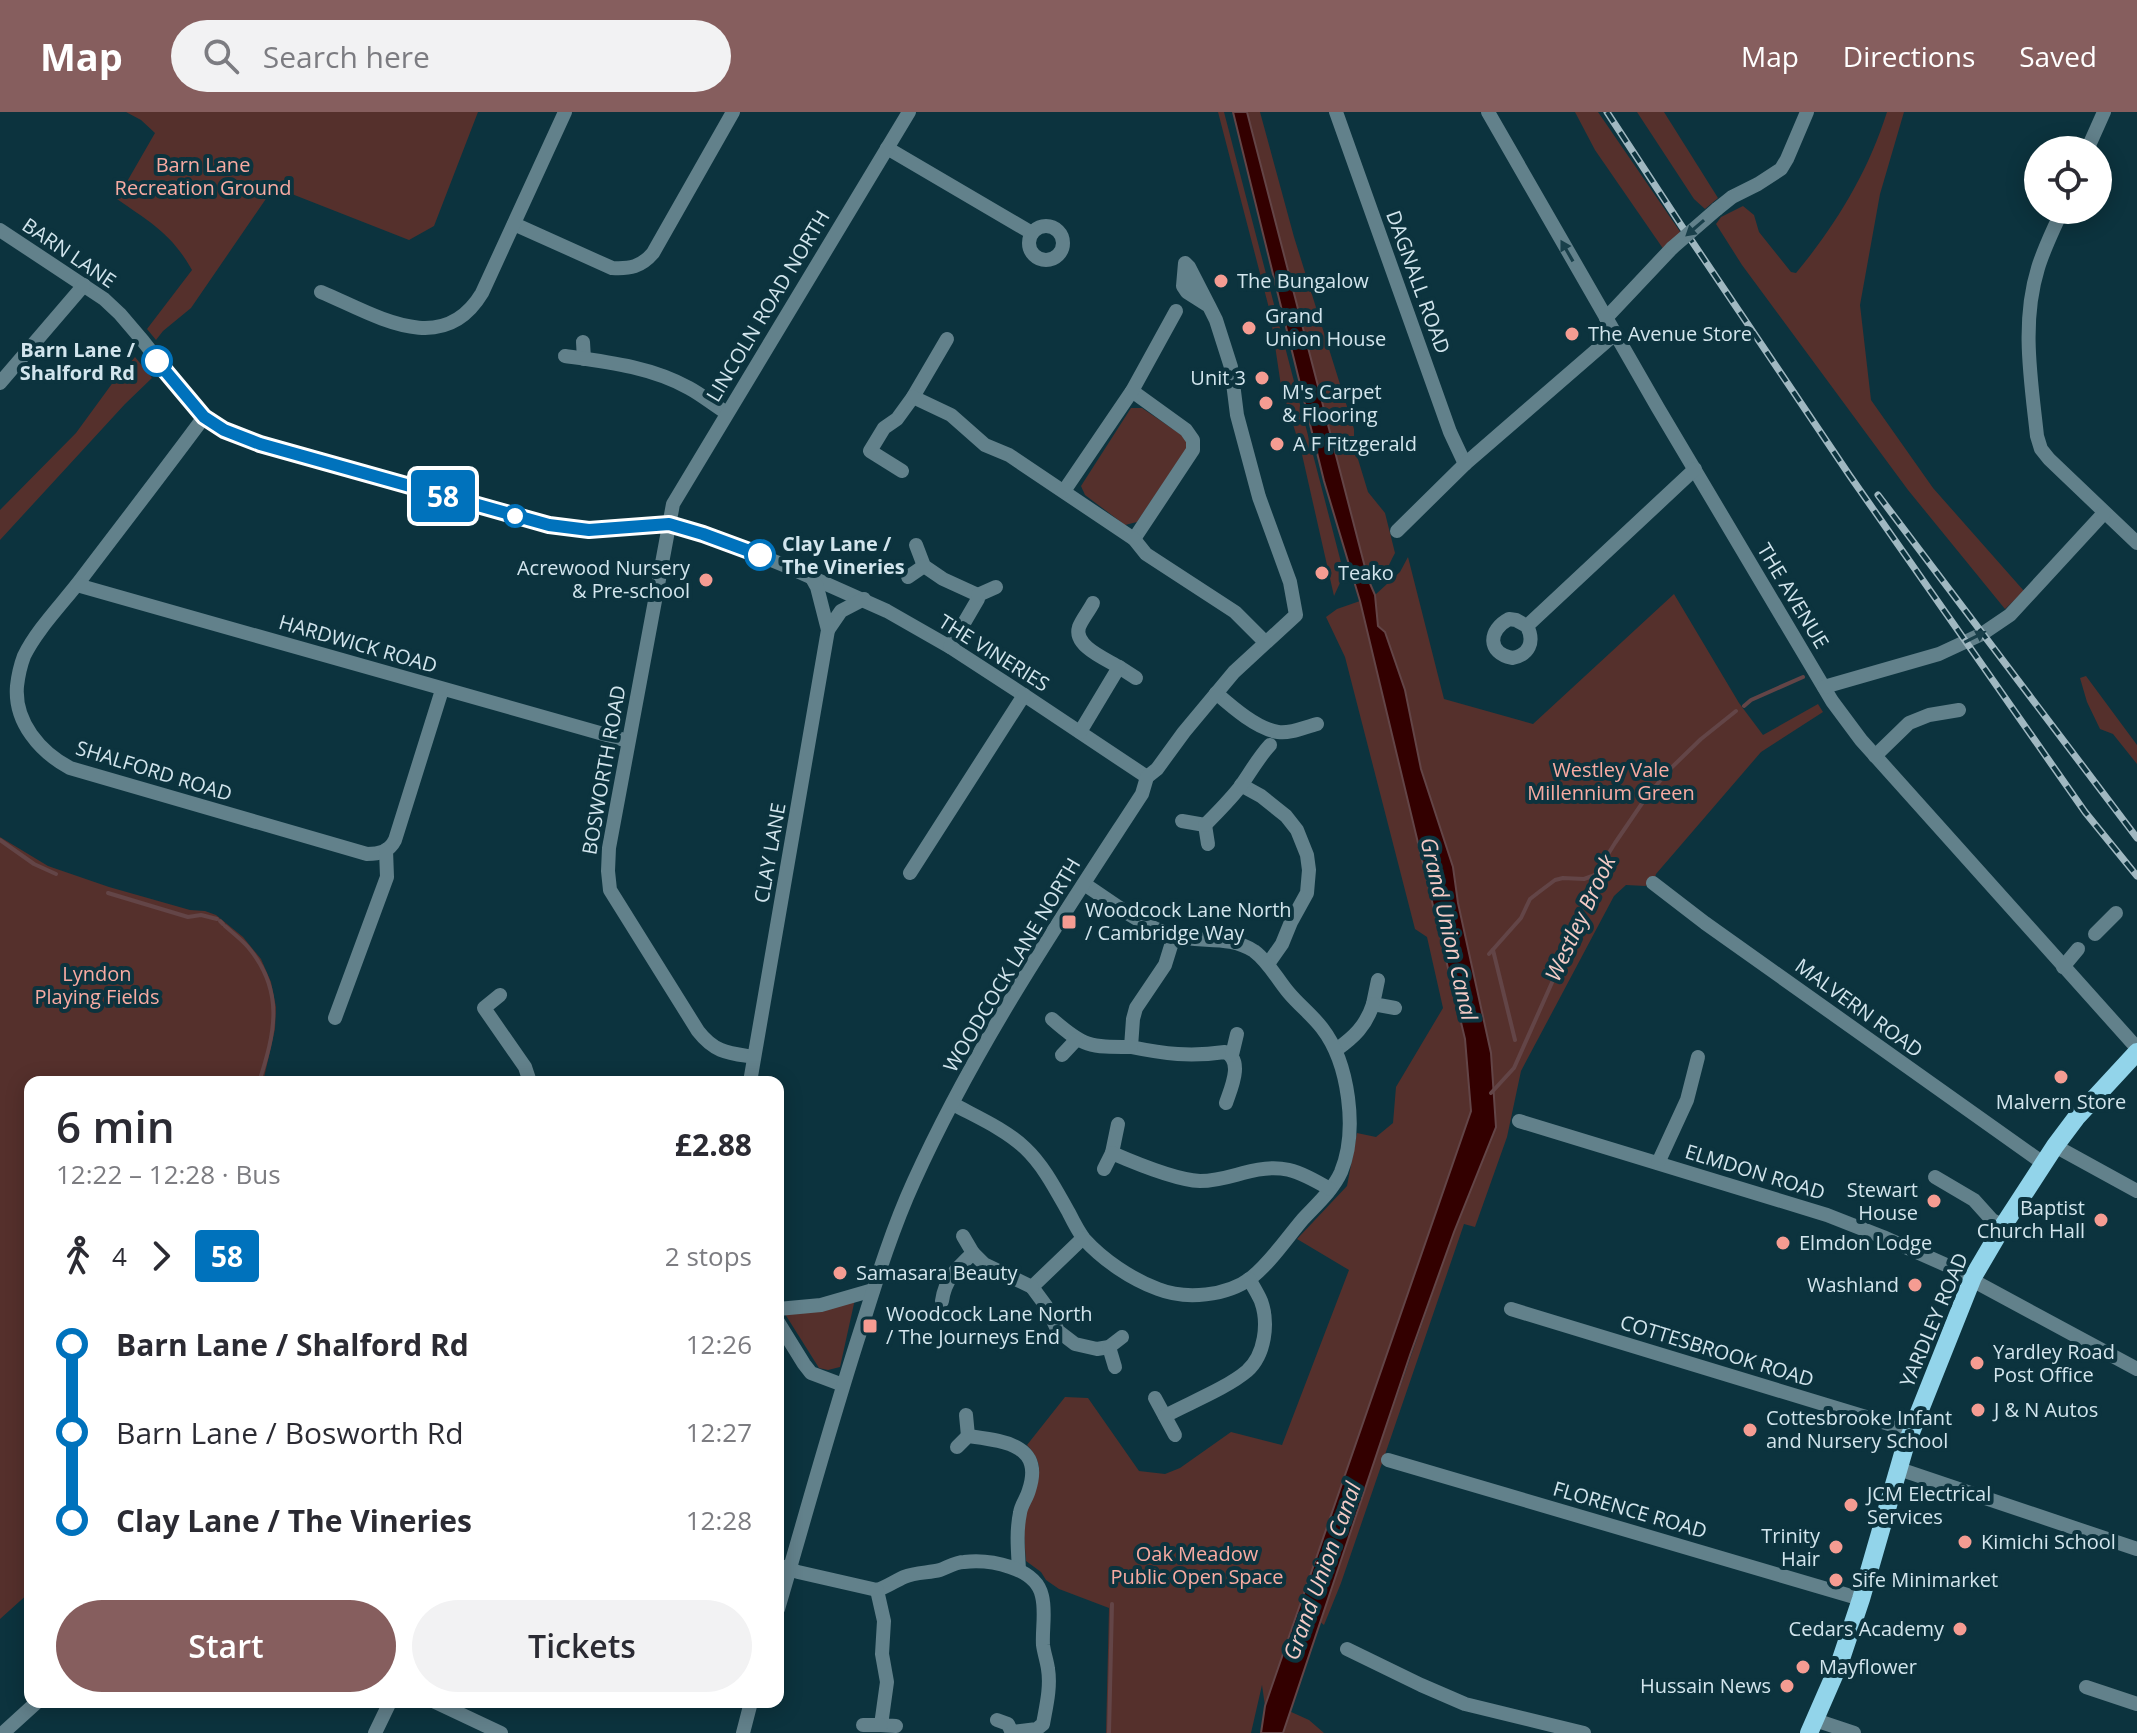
<!DOCTYPE html>
<html lang="en">
<head>
<meta charset="utf-8">
<style>
  body { margin:0; font-family:"Open Sans",sans-serif; background:#f2f2f3; color:#2b2b33; height:100vh; display:flex; flex-direction:column; font-size:30px; white-space:nowrap }
  * { box-sizing:border-box; margin:0 }
  p { font-size:26px; color:#7c7c81 }
  .icon { flex:none; width:44px; height:44px; fill:none; stroke:currentColor; stroke-width:2; stroke-linecap:round; stroke-linejoin:round }
  .map { position:relative; flex:1; overflow:hidden }
  .panel { position:absolute; left:24px; top:964px; width:760px; height:632px; display:flex; flex-direction:column; background:#fff; border-radius:16px; box-shadow:0 4px 20px #0003 }
  .panel>* { flex:none }
  .badge { padding:0 16px; border-radius:6px; font-size:28px; line-height:52px }
  .controls { position:absolute; left:2024px; top:24px; display:grid; gap:16px }
  .controls a { display:grid; place-items:center; width:88px; height:88px; border-radius:50%; background:#fff; box-shadow:0 4px 20px #0003; font-size:40px }
  .map>.badge { position:absolute; translate:-50% -50%; box-shadow:0 0 0 4px #fff }
  .legs { display:flex; align-items:center; gap:12px; height:88px; padding:0 32px; font-size:26px }
  .legs p { margin-inline-start:auto }
  .overview { display:flex; align-items:center; justify-content:space-between; height:136px; padding:0 32px }
  h1 { font-size:44px; font-weight:600; line-height:60px }
  .cta { display:flex; gap:16px; margin-top:auto; padding:16px 32px }
  .cta a { flex:1; height:92px; border-radius:48px; background:#865e5e; color:#fff; font-size:32px; font-weight:600; line-height:92px; text-align:center }
  .cta a+a { background:#f2f2f3; color:#2b2b33 }
  ul { padding:0 32px; list-style:none }
  li { display:flex; align-items:center; gap:28px; height:88px; font-size:30px }
  li i { display:grid; place-items:center; width:12px; height:100%; margin:0 10px; background:currentColor }
  li i::after { content:''; width:20px; height:20px; margin:-10px; border:6px solid; border-radius:50%; background:#fff }
  li p { margin-inline-start:auto }
  li:first-child i { background:linear-gradient(#0000 50%,currentColor 0) }
  li:last-child i { background:linear-gradient(currentColor 50%,#0000 0) }
  header { display:flex; align-items:center; gap:48px; box-sizing:border-box; height:112px; padding:0 40px; background:#865e5e; color:#fff }
  header strong { font-size:38px }
  nav { display:flex; gap:44px; margin-inline-start:auto; font-size:28px }
  .search { width:560px; height:72px; background:#f2f2f3; display:flex; align-items:center; gap:20px; box-sizing:border-box; padding:0 28px; border-radius:44px; color:#7c7c81; font-size:30px }
  .map>svg:first-child { display:block }
</style>
</head>
<body>
<header>
<strong>Map</strong>
<div class="search"><svg class="icon" aria-label="search" viewBox="0 0 24 24"><circle cx="10" cy="10" r="6"/><path d="M15 15l6 6"/></svg>Search here</div>
<nav><a>Map</a><a>Directions</a><a>Saved</a></nav>
</header>
<div class="map">
<svg width="2137" height="1621" viewBox="0 0 2137 1621">
  <rect width="100%" height="100%" fill="#0c333e"/>
  <g fill="#55302c">
    <path d="M 126,0 L 478,0 L 434,114 L 409,128 L 274,75 L 191,196 L 163,219 L 156,228 L 147,217 L 192,158 C 171,121 151,111 117,87 L 155,21 L 141,8 Z"/>
    <polygon points="1218,0 1224,0 1344,462 1334,484 1301,338 1281,274 1270,200"/>
    <path d="M 1247,0 L 1260,0 L 1294,125 L 1354,317 L 1354,334 L 1368,380 L 1385,401 L 1395,441 C 1388,454 1385,466 1369,469 L 1368,467 Z"/>
    <polygon points="1575,0 1598,0 1681,121 1664,138 1595,38"/>
    <polygon points="1637,0 1664,0 1718,86 1705,97 1694,87"/>
    <path d="M 1887,0 L 1904,0 L 1880,82 L 1860,193 L 1871,288 L 1933,376 L 2024,479 L 2005,497 L 1908,378 L 1742,153 L 1716,112 L 1721,105 L 1743,94 L 1754,103 L 1759,120 L 1791,160 L 1796,161 C 1836,113 1868,60 1887,0 Z"/>
    <polygon points="135,245 152,266 125,292 0,428 0,398 76,321 114,269"/>
    <polygon points="1131,296 1142,296 1186,326 1189,333 1137,410 1125,413 1085,383 1081,374"/>
    <polygon points="1408,445 1444,587 1533,612 1674,482 1739,591 1763,623 1818,592 1823,600 1761,640 1656,762 1653,771 1645,774 1626,773 1614,784 1521,959 1507,1025 1475,1115 1464,1112 1341,1471 1324,1513 1319,1509 1454,1120 1496,1014 1473,859 1458,791 1453,755 1421,657 1405,578 1385,520 1378,514 1375,483 1400,460"/>
    <path d="M 1360,489 L 1465,928 L 1471,999 L 1265,1594 L 1262,1573 L 1251,1621 L 1106,1621 L 1109,1496 L 1059,1477 L 1046,1468 L 1041,1460 L 1026,1449 C 1025,1435 1023,1419 1025,1404 C 1030,1375 1053,1361 1027,1333 L 1065,1285 L 1088,1286 L 1139,1359 L 1165,1362 L 1180,1356 L 1231,1320 L 1282,1333 L 1349,1158 L 1297,1127 L 1347,1074 L 1357,1021 L 1376,1025 L 1393,1011 L 1396,975 L 1443,896 L 1427,825 L 1415,817 L 1345,545 L 1326,505 L 1337,497 Z"/>
    <polygon points="2086,564 2137,633 2137,652 2113,622 2100,617 2087,590 2080,566"/>
    <polygon points="0,725 48,754 109,775 190,798 205,799 216,803 243,825 261,847 271,870 276,895 275,917 263,970 30,970 30,1480 0,1507"/>
    <polygon points="855,1187 840,1255 828,1258 819,1256 785,1202"/>
    <polygon points="1289,1599 1309,1608 1324,1621 1283,1621"/>
  </g>
  <polygon fill="#300" stroke="#634547" stroke-width="2" points="1233,0 1247,0 1368,467 1375,483 1378,514 1385,520 1405,578 1421,657 1453,755 1458,791 1491,941 1496,1015 1454,1120 1410,1243 1283,1621 1261,1621 1265,1594 1471,999 1465,927 1360,489 1324,369"/>
  <g fill="none" stroke-linecap="round" stroke-linejoin="round">
    <g stroke="#634547" stroke-width="4">
      <polyline points="1744,594 1751,588 1803,565"/>
      <polyline points="0,728 34,752 56,762"/>
      <polyline points="108,781 188,805 201,803 217,807"/>
      <polyline points="220,809 223,812"/>
      <path d="M 225,814 C 233,821 242,828 248,835 C 285,879 275,921 259,970"/>
      <polyline points="1493,838 1515,928"/>
      <polyline points="1489,842 1521,806 1530,787 1539,780 1555,768 1563,766 1584,767 1595,763"/>
      <polyline points="1491,981 1514,956 1562,848 1595,763 1615,731 1645,687 1669,658 1701,627 1736,599"/>
      <polyline points="1109,1621 1112,1492"/>
    </g>
    <g stroke="#62818b" stroke-width="14">
      <polyline points="1336,0 1450,320 1465,352"/>
      <polyline points="1488,0 1658,296 1832,589 1861,628 2137,936"/>
      <polyline points="887,36 1032,121"/>
      <polyline points="2087,38 2104,0"/>
      <polyline points="1717,97 1732,85 1758,72 1781,57 1787,47 1807,0"/>
      <path d="M 2062,98 C 2054,117 2044,136 2038,156 C 2021,211 2031,268 2037,324 L 2041,337 L 2049,347 L 2137,431"/>
      <path d="M 514,112 L 612,156 C 630,157 641,155 653,141 L 733,0"/>
      <circle cx="1046" cy="131" r="17"/>
      <polyline points="0,118 104,187 120,202 143,229 192,292 204,305 224,318 283,339 549,413 589,418 669,412 734,433 786,454 887,499 950,535 1024,583 1147,665"/>
      <path d="M 321,180 C 374,202 442,248 482,181 L 565,0"/>
      <polyline points="1606,206 1672,136"/>
      <polyline points="583,230 584,247"/>
      <path d="M 565,244 C 608,250 651,255 689,276 C 702,283 714,293 727,301"/>
      <polyline points="0,271 84,173"/>
      <polyline points="1132,279 1186,318 1193,328 1193,338 1134,427"/>
      <polyline points="913,285 947,227"/>
      <path d="M 204,305 C 164,359 123,412 82,466 C 64,490 37,517 24,544 C 21,552 18,565 17,574 C 14,610 40,640 70,656 L 367,742 C 379,742 389,740 395,728 L 442,578"/>
      <polyline points="902,359 870,339 884,316 897,307 913,285 951,303 985,333 1009,343 1134,427 1146,442 1235,500 1265,530"/>
      <polyline points="1064,379 1132,279 1176,199"/>
      <polyline points="1397,419 1465,352 1615,222"/>
      <polyline points="916,433 924,454 943,467 978,483 978,487 950,535"/>
      <polyline points="908,465 924,454"/>
      <polyline points="77,473 628,629"/>
      <polyline points="978,483 996,475"/>
      <path d="M 1527,514 L 1516,508 L 1509,507 C 1488,518 1487,541 1512,546 C 1529,543 1535,530 1527,514 L 1695,357"/>
      <polyline points="828,518 841,499 864,487"/>
      <polyline points="1119,555 1136,566"/>
      <polyline points="1824,575 1939,542 1982,522 2010,503 2104,401"/>
      <path d="M 1216,581 C 1232,595 1257,617 1278,620 C 1290,622 1305,615 1317,612"/>
      <path d="M 1080,620 L 1119,555 C 1106,547 1073,534 1079,515 C 1082,507 1089,499 1093,491"/>
      <polyline points="1875,644 1909,611 1929,603 1959,598"/>
      <polyline points="1241,673 1261,684 1286,704 1297,718 1307,743 1309,758 1307,781 1291,810 1282,832 1268,852"/>
      <polyline points="1182,709 1205,713 1208,732"/>
      <path d="M 1205,713 C 1217,701 1229,689 1240,675 C 1250,661 1258,646 1270,633"/>
      <polyline points="910,761 1024,583"/>
      <polyline points="1653,771 1705,811 2043,1051"/>
      <polyline points="2095,822 2116,801"/>
      <path d="M 1174,824 L 1165,853 L 1136,896 L 1133,907 L 1131,935 C 1165,942 1190,945 1225,940 C 1244,948 1231,976 1226,991"/>
      <polyline points="2063,855 2078,837"/>
      <polyline points="1378,868 1373,892 1395,896"/>
      <polyline points="500,883 484,896 525,955 530,970"/>
      <polyline points="335,906 387,765 386,738"/>
      <path d="M 1052,907 C 1084,935 1089,935 1131,935"/>
      <path d="M 1336,938 C 1354,925 1366,914 1373,892"/>
      <polyline points="1062,943 1076,928"/>
      <polyline points="1232,943 1237,922"/>
      <path d="M 754,945 C 729,941 715,941 698,919 L 610,778 L 608,759 L 609,736 L 673,392 L 909,0"/>
      <polyline points="750,970 828,518 817,475 812,466"/>
      <path d="M 953,992 C 977,1005 1005,1017 1025,1036 C 1044,1054 1056,1078 1069,1101 C 1073,1109 1078,1119 1084,1127 C 1103,1148 1131,1167 1158,1177 C 1186,1188 1227,1184 1251,1166 C 1271,1150 1286,1127 1303,1107 C 1316,1093 1333,1078 1341,1060 C 1358,1019 1349,951 1322,916 C 1312,903 1299,893 1289,881 C 1277,867 1269,850 1254,839 C 1228,822 1199,832 1172,823 C 1140,813 1112,790 1084,772"/>
      <polyline points="1519,1009 1827,1103 1883,1125 1973,1165"/>
      <polyline points="2055,1034 2137,1079"/>
      <polyline points="1112,1041 1118,1012"/>
      <polyline points="1658,1051 1687,988 1698,945"/>
      <path d="M 1104,1057 L 1112,1041 C 1135,1051 1176,1068 1200,1069 C 1216,1069 1228,1065 1243,1061 C 1281,1050 1297,1058 1330,1077"/>
      <polyline points="1935,1065 1974,1088 1992,1108 2003,1114"/>
      <polyline points="963,1124 973,1141"/>
      <polyline points="1083,1126 1032,1175 1046,1194 1058,1219 1075,1232 1097,1237 1109,1235 1122,1225"/>
      <polyline points="1972,1168 2137,1257"/>
      <path d="M 942,1189 C 945,1167 957,1156 973,1141 L 984,1152 L 1032,1175"/>
      <polyline points="778,1197 821,1193 873,1178"/>
      <polyline points="1511,1197 1912,1319"/>
      <polyline points="778,1210 804,1252 811,1261 843,1273"/>
      <polyline points="1109,1235 1115,1255"/>
      <polyline points="1155,1286 1175,1323"/>
      <polyline points="966,1303 968,1324"/>
      <path d="M 1165,1304 C 1189,1291 1227,1276 1247,1259 C 1265,1243 1269,1211 1261,1189 C 1258,1182 1253,1174 1249,1167"/>
      <path d="M 957,1335 L 968,1324 C 1003,1329 1044,1332 1029,1378 C 1027,1386 1021,1393 1020,1401 C 1016,1420 1018,1439 1019,1458"/>
      <polyline points="1388,1348 1861,1487"/>
      <polyline points="1899,1357 2137,1437"/>
      <path d="M 778,1453 L 798,1460 L 877,1478 C 887,1475 895,1469 904,1465 C 916,1460 929,1461 940,1458 C 948,1455 956,1450 964,1450 C 989,1447 1036,1455 1042,1484 C 1046,1500 1042,1517 1043,1533 C 1044,1541 1047,1549 1048,1557 C 1051,1575 1046,1595 1043,1612 L 1037,1617 L 1012,1620"/>
      <polyline points="877,1478 884,1509 882,1542 887,1570 881,1613 896,1614"/>
      <path d="M 778,1497 C 806,1402 832,1306 863,1211 C 878,1163 893,1115 914,1069 C 976,932 1060,808 1142,682 L 1147,665 L 1157,657 L 1184,620 L 1234,560 L 1296,503 L 1290,470 L 1259,385 L 1237,303 L 1231,255 L 1216,208 L 1209,194 L 1187,180 L 1183,174 L 1185,151 L 1189,155 L 1209,194"/>
      <polyline points="1347,1537 1421,1573 1465,1592 1584,1621"/>
      <polyline points="2086,1575 2137,1592"/>
      <polyline points="435,1590 501,1621"/>
      <polyline points="997,1608 1008,1612 1012,1621"/>
      <polyline points="1815,1608 1854,1621"/>
      <polyline points="863,1613 881,1613"/>
      <polyline points="3,1621 37,1590"/>
      <polyline points="375,1621 390,1590"/>
      <polyline points="743,1621 751,1590"/>
    </g>
    <polyline stroke="#92d4ea" stroke-width="18" points="1809,1621 1840,1550 1861,1487 1904,1338 1973,1165 2003,1114 2055,1034 2076,1006 2137,940"/>
    <g stroke="#a0b8c1" stroke-width="7">
      <g id="rail">
        <polyline points="1607,0 1681,113 1850,364 2085,700 2137,764"/>
        <polyline points="1878,383 2137,726"/>
      </g>
    </g>
    <use href="#rail" stroke="#0c333e" stroke-width="4" stroke-dasharray="12" stroke-linecap="butt"/>
    <polyline stroke="#62818b" stroke-width="14" points="1672,136 1717,97"/>
  </g>
  <defs><path id="oneway-solid" d="M-6-.8H1V-3.2L6.5 0L1 3.2V.8H-6Z" transform="scale(2)"/></defs>
  <g fill="#193f4a">
    <use href="#oneway-solid" transform="translate(1695 116) rotate(139)"/>
    <use href="#oneway-solid" transform="translate(1567 139) rotate(-120)"/>
    <use href="#oneway-solid" transform="translate(1975 525) rotate(-27)"/>
  </g>
  <g fill="none" stroke-linecap="round" stroke-linejoin="round">
    <g stroke="#fff" stroke-width="18">
      <polyline id="line-1" points="157,249 204,305 224,318 260,332 549,413 589,418 669,412 703,422 760,443"/>
    </g>
    <use href="#line-1" stroke="#0072bc" stroke-width="12"/>
  </g>
  <g fill="#f59c92" stroke="#0c333e" stroke-width="3">
    <circle cx="1221" cy="169" r="8"/>
    <circle cx="1249" cy="216" r="8"/>
    <circle cx="1572" cy="222" r="8"/>
    <circle cx="1262" cy="266" r="8"/>
    <circle cx="1266" cy="291" r="8"/>
    <circle cx="1277" cy="332" r="8"/>
    <circle cx="1322" cy="461" r="8"/>
    <circle cx="706" cy="468" r="8"/>
    <rect x="1061" y="802" width="16" height="16" rx="4"/>
    <circle cx="2061" cy="965" r="8"/>
    <circle cx="1934" cy="1089" r="8"/>
    <circle cx="2101" cy="1108" r="8"/>
    <circle cx="1783" cy="1131" r="8"/>
    <circle cx="840" cy="1161" r="8"/>
    <circle cx="1915" cy="1173" r="8"/>
    <rect x="862" y="1206" width="16" height="16" rx="4"/>
    <circle cx="1977" cy="1251" r="8"/>
    <circle cx="1978" cy="1298" r="8"/>
    <circle cx="1750" cy="1318" r="8"/>
    <circle cx="1851" cy="1393" r="8"/>
    <circle cx="1965" cy="1430" r="8"/>
    <circle cx="1836" cy="1435" r="8"/>
    <circle cx="1836" cy="1468" r="8"/>
    <circle cx="1960" cy="1517" r="8"/>
    <circle cx="1803" cy="1555" r="8"/>
    <circle cx="1787" cy="1574" r="8"/>
  </g>
  <g fill="#fff" stroke="#0072bc" stroke-width="4">
    <circle cx="157" cy="249" r="14"/>
    <circle cx="515" cy="404" r="10"/>
    <circle cx="760" cy="443" r="14"/>
  </g>
  <g text-anchor="middle" stroke-width="8" stroke-linejoin="round" paint-order="stroke">
    <g font-size="20" fill="#f8aba2" stroke="#0c333e">
      <text x="203" y="60">Barn Lane<tspan x="203" dy="23">Recreation Ground</tspan></text>
      <text x="1611" y="665">Westley Vale<tspan x="1611" dy="23">Millennium Green</tspan></text>
      <text x="97" y="869">Lyndon<tspan x="97" dy="23">Playing Fields</tspan></text>
      <text x="1197" y="1449">Oak Meadow<tspan x="1197" dy="23">Public Open Space</tspan></text>
    </g>
    <g font-size="20" fill="#d2e5ed" stroke="#0c333e">
      <text transform="translate(69 141) rotate(34)" y="7">BARN LANE</text>
      <text transform="translate(1418 170) rotate(70)" y="7">DAGNALL ROAD</text>
      <text transform="translate(768 194) rotate(-59)" y="7">LINCOLN ROAD NORTH</text>
      <text transform="translate(1793 484) rotate(59)" y="7">THE AVENUE</text>
      <text transform="translate(358 532) rotate(16)" y="7">HARDWICK ROAD</text>
      <text transform="translate(994 541) rotate(32)" y="7">THE VINERIES</text>
      <text transform="translate(604 658) rotate(-80)" y="7">BOSWORTH ROAD</text>
      <text transform="translate(154 659) rotate(17)" y="7">SHALFORD ROAD</text>
      <text transform="translate(770 741) rotate(-80)" y="7">CLAY LANE</text>
      <text transform="translate(1012 853) rotate(-59)" y="7">WOODCOCK LANE NORTH</text>
      <text transform="translate(1859 896) rotate(36)" y="7">MALVERN ROAD</text>
      <text transform="translate(1755 1060) rotate(17)" y="7">ELMDON ROAD</text>
      <text transform="translate(1934 1208) rotate(-67)" y="7">YARDLEY ROAD</text>
      <text transform="translate(1717 1239) rotate(17)" y="7">COTTESBROOK ROAD</text>
      <text transform="translate(1630 1398) rotate(16)" y="7">FLORENCE ROAD</text>
    </g>
    <g font-size="20" fill="#d2e5ed" stroke="#0c333e" text-anchor="start">
      <text x="1237" y="176">The Bungalow</text>
      <text x="1265" y="211">Grand<tspan x="1265" dy="23">Union House</tspan></text>
      <text x="1588" y="229">The Avenue Store</text>
      <text x="1246" y="273" text-anchor="end">Unit 3</text>
      <text x="1282" y="287">M's Carpet<tspan x="1282" dy="23">&amp; Flooring</tspan></text>
      <text x="1293" y="339">A F Fitzgerald</text>
      <text x="690" y="463" text-anchor="end">Acrewood Nursery<tspan x="690" dy="23">&amp; Pre-school</tspan></text>
      <text x="1338" y="468">Teako</text>
      <text x="1085" y="805">Woodcock Lane North<tspan x="1085" dy="23">/ Cambridge Way</tspan></text>
      <text x="2061" y="997" text-anchor="middle">Malvern Store</text>
      <text x="1918" y="1085" text-anchor="end">Stewart<tspan x="1918" dy="23">House</tspan></text>
      <text x="2085" y="1103" text-anchor="end">Baptist<tspan x="2085" dy="23">Church Hall</tspan></text>
      <text x="1799" y="1138">Elmdon Lodge</text>
      <text x="856" y="1168">Samasara Beauty</text>
      <text x="1899" y="1180" text-anchor="end">Washland</text>
      <text x="886" y="1209">Woodcock Lane North<tspan x="886" dy="23">/ The Journeys End</tspan></text>
      <text x="1993" y="1247">Yardley Road<tspan x="1993" dy="23">Post Office</tspan></text>
      <text x="1994" y="1305">J &amp; N Autos</text>
      <text x="1766" y="1313">Cottesbrooke Infant<tspan x="1766" dy="23">and Nursery School</tspan></text>
      <text x="1867" y="1389">JCM Electrical<tspan x="1867" dy="23">Services</tspan></text>
      <text x="1820" y="1431" text-anchor="end">Trinity<tspan x="1820" dy="23">Hair</tspan></text>
      <text x="1981" y="1437">Kimichi School</text>
      <text x="1852" y="1475">Sife Minimarket</text>
      <text x="1944" y="1524" text-anchor="end">Cedars Academy</text>
      <text x="1819" y="1562">Mayflower</text>
      <text x="1771" y="1581" text-anchor="end">Hussain News</text>
    </g>
    <g font-size="20" font-weight="bold" fill="#d2e5ed" stroke="#0c333e" text-anchor="end">
      <text x="135" y="245">Barn Lane /<tspan x="135" dy="23">Shalford Rd</tspan></text>
      <text x="782" y="439" text-anchor="start">Clay Lane /<tspan x="782" dy="23">The Vineries</tspan></text>
    </g>
    <g font-size="22" font-style="italic" fill="#f4cbc6" stroke="#0c333e">
      <text transform="translate(1580 806) rotate(-65)" y="8">Westley Brook</text>
      <text transform="translate(1449 817) rotate(77)" y="8">Grand Union Canal</text>
      <text transform="translate(1322 1459) rotate(-70)" y="8">Grand Union Canal</text>
    </g>
  </g>
</svg>
<div class="controls">
<a><svg class="icon" aria-label="locate" viewBox="0 0 24 24"><circle cx="12" cy="12" r="6"/><path d="M12 2v4M12 18v4M2 12h4M18 12h4"/></svg></a>
</div>
<b class="badge" style="left:443px;top:384px;background:#0072bc;color:#fff">58</b>
<section class="panel">
<div class="overview"><div><h1>6 min</h1><p>12:22 – 12:28 · Bus</p></div><b>£2.88</b></div>
<div class="legs"><svg class="icon" aria-label="walk" viewBox="0 0 24 24"><circle cx="13" cy="4" r="2"/><path d="M13 8l-2 6 4 7M11 14l-3 7M7 12l3-4h3l4 4"/></svg>4<svg class="icon" aria-label="forward" viewBox="0 0 24 24"><path d="M9 5l7 7-7 7"/></svg><b class="badge" style="background:#0072bc;color:#fff">58</b><p>2 stops</p></div>
<ul>
<li><i style="color:#0072bc"></i><b>Barn Lane / Shalford Rd</b><p>12:26</p></li>
<li><i style="color:#0072bc"></i><span>Barn Lane / Bosworth Rd</span><p>12:27</p></li>
<li><i style="color:#0072bc"></i><b>Clay Lane / The Vineries</b><p>12:28</p></li>
</ul>
<div class="cta"><a>Start</a><a>Tickets</a></div>
</section>
</div>
</body>
</html>
